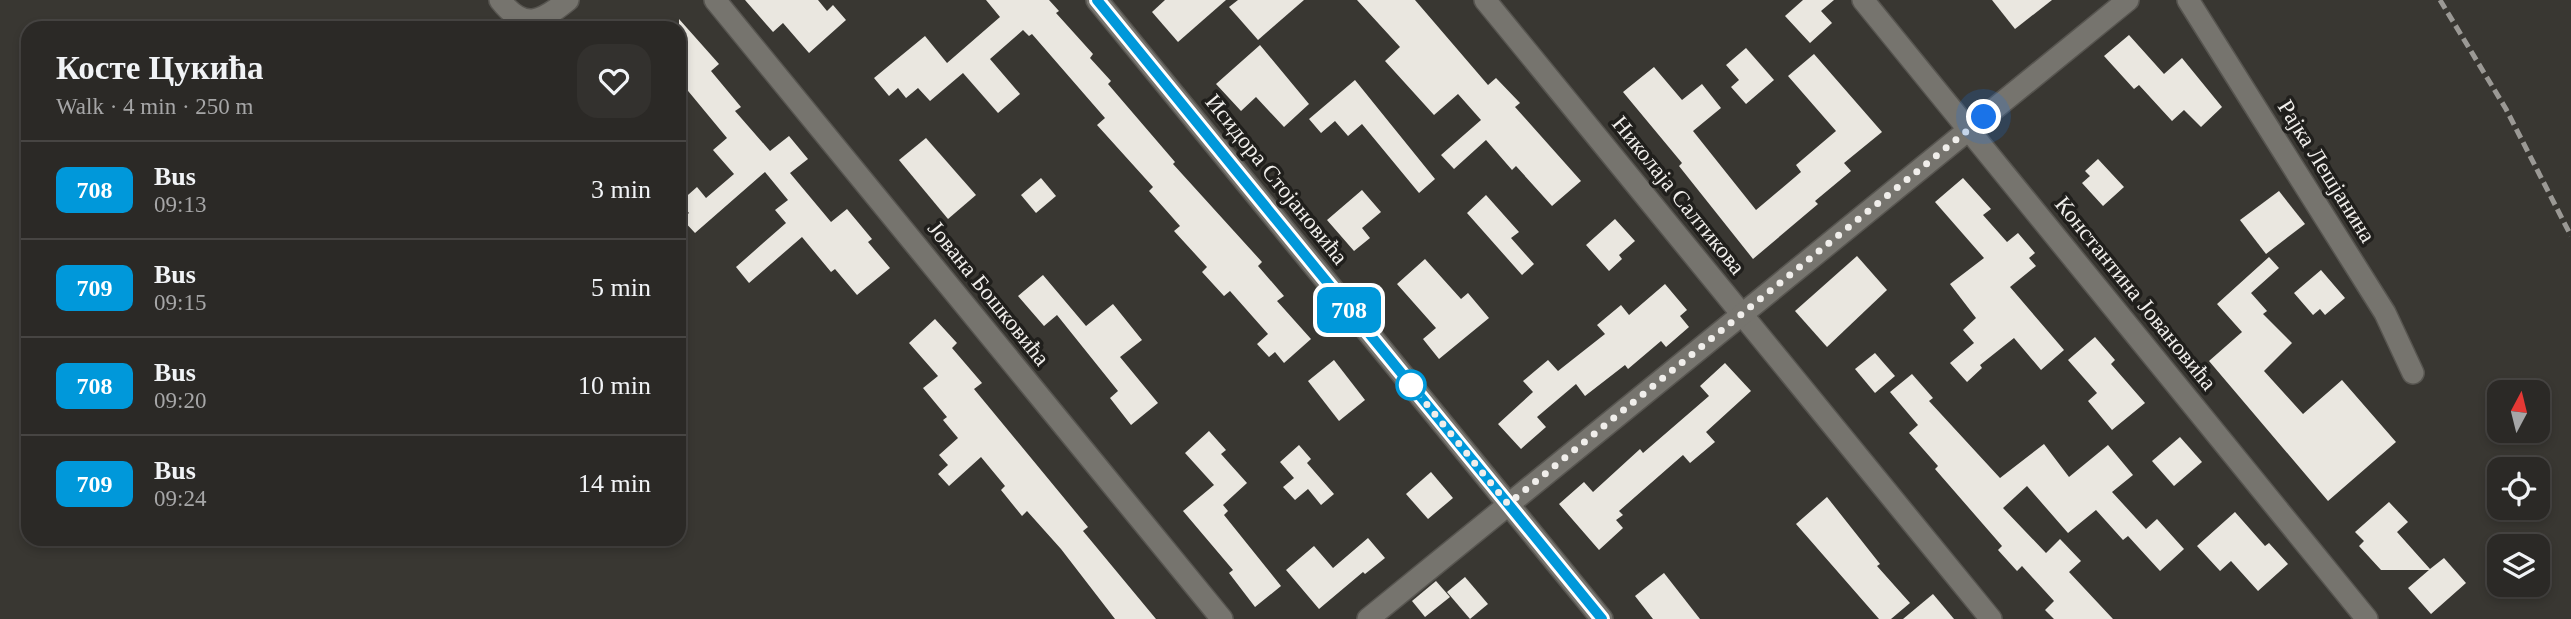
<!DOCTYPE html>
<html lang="en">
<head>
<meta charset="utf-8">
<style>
  body { margin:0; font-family:Georgia,serif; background:#33312e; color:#f1f3f6; height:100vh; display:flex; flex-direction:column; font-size:26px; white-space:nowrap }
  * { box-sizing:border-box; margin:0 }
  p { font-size:23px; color:#a6a6a7 }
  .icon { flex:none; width:38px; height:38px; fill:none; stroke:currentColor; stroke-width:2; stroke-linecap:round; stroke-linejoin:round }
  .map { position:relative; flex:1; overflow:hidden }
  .side { position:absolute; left:21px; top:21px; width:665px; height:525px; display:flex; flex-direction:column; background:#2b2926; border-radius:21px; box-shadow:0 4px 10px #0003,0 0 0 2px #474543 }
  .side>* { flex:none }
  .badge { padding:0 14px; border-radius:10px; font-size:24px; line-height:46px }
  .needle { width:46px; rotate:7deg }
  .buttons { position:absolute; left:2487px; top:380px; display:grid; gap:14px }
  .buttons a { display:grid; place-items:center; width:63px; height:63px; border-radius:14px; background:#2b2926; box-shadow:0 4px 10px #0003,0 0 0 2px #474543; font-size:35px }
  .you { position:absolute; width:35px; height:35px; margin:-18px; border:5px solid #fff; border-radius:50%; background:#1a73e8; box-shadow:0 0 0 10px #1a73e833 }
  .map>.badge { position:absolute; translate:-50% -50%; box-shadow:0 0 0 4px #fff }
  .round { display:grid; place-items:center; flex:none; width:74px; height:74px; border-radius:21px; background:#33312e }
  .headline { display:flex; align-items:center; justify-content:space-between; height:119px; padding:0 35px }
  h1 { font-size:33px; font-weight:800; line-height:52px }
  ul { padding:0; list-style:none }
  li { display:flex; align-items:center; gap:21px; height:98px; padding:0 35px; border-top:2px solid #474543 }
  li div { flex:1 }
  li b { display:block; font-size:26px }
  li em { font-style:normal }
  li .badge { min-width:77px; font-weight:700; text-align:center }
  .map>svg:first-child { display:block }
</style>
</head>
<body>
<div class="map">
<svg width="2571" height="619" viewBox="0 0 2571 619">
  <rect width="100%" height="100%" fill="#393732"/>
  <g fill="#eae7e0">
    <polygon points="745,0 818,0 827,11 833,5 846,20 809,53 783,23 773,32"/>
    <polygon points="986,0 1049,0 1059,11 1056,13 1093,54 1090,58 1111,81 1108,84 1175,162 1173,164 1262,262 1258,266 1284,296 1277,301 1311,339 1284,363 1275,352 1269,357 1257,344 1268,334 1230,291 1224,296 1202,272 1207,267 1174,231 1180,226 1149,191 1153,187 1097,125 1105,118 1032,34 1029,36 1023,30 990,59 1020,94 998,113 963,73 930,101 918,88 906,98 898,88 889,96 874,78 925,36 947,63 1000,17"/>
    <polygon points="1165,0 1226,0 1178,42 1152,12"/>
    <polygon points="1238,0 1304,0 1258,40 1229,7"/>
    <polygon points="1357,0 1415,0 1488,85 1496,78 1520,103 1515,107 1581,181 1552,206 1516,166 1512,170 1486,140 1454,169 1441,155 1481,120 1458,94 1434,115 1385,61 1400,47"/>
    <polygon points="1803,0 1834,0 1821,11 1832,23 1810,43 1785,16"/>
    <polygon points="1992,0 2052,0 2015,29"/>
    <polygon points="679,19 719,64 711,71 741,107 735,111 770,151 789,136 808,159 790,173 831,222 847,209 872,239 868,242 890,268 857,295 835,269 831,272 802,237 749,283 736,267 786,223 775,210 788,200 765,172 695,233 682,219 689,213 680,202 697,187 706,198 734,174 713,150 727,138 679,80"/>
    <polygon points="2129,35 2164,74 2182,58 2222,107 2201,127 2184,110 2172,121 2139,85 2134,89 2104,56"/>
    <polygon points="1260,45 1309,104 1284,127 1256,97 1241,111 1216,84"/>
    <polygon points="1746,48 1774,80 1746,104 1731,87 1739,80 1726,65"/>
    <polygon points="1814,54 1882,132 1844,163 1851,171 1815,201 1818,204 1753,259 1679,166 1682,163 1623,92 1654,67 1682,100 1702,84 1721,108 1693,131 1756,210 1801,172 1796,165 1836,131 1788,76"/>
    <polygon points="1355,80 1435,179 1419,193 1362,124 1348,136 1335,121 1321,133 1309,119"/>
    <polygon points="926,138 976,195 948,219 899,160"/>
    <polygon points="2098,159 2124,187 2103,206 2082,183 2090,176 2085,171"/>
    <polygon points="1041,178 1056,196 1036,213 1021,195"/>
    <polygon points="1963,178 1991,209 1983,215 2007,242 2018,233 2035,253 2029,258 2036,266 2010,287 2064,350 2041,370 2014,338 1980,365 1982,368 1967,382 1950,363 1974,343 1963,330 1976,318 1950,284 1984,258 1935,202"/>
    <polygon points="1362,190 1381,212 1362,228 1370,238 1354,251 1327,220"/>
    <polygon points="2279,191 2305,224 2266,254 2240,220"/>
    <polygon points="1486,195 1519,232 1511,238 1534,264 1522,275 1467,213"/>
    <polygon points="1615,219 1635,241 1619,255 1622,259 1609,271 1586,245"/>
    <polygon points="1857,256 1887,290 1827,347 1795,311"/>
    <polygon points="2269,257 2279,268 2251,293 2267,311 2263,314 2292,343 2264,371 2303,414 2342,380 2396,442 2328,501 2209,361 2242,332 2217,304"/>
    <polygon points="1425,259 1461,299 1468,293 1489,318 1439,359 1423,339 1436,328 1397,284"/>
    <polygon points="2321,270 2345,298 2325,315 2320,309 2313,315 2294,293"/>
    <polygon points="1043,275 1086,326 1113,304 1142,340 1120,357 1158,403 1131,425 1110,398 1118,391 1057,315 1044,326 1018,296"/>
    <polygon points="1665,284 1687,310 1680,316 1689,327 1666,347 1661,341 1628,369 1625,365 1585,396 1576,384 1537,417 1546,427 1521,449 1498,424 1533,392 1523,381 1548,360 1558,371 1605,334 1597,325 1621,305 1629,315"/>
    <polygon points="935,319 957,343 952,348 982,383 974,389 1088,527 1083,531 1156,619 1115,619 1061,549 1027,511 1022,516 1001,490 1005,486 981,457 949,486 938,474 948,465 939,455 958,438 943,420 947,417 923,388 938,376 909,343"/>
    <polygon points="2095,337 2115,360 2111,364 2145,403 2112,430 2088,401 2097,393 2068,360"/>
    <polygon points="1875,353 1895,376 1875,393 1855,369"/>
    <polygon points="1334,360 1365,400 1339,421 1308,381"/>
    <polygon points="1725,363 1751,391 1706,432 1715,442 1690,463 1683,455 1619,511 1623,515 1616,520 1623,528 1599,550 1559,504 1584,482 1593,492 1640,449 1643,453 1709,396 1700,386"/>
    <polygon points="1912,374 1933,398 1929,401 2000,478 2044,444 2069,477 2108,445 2133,475 2112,492 2146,529 2157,519 2184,549 2160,571 2128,536 2123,540 2096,510 2068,533 2027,486 2003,508 2046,553 2060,539 2081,561 2069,572 2113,619 2054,619 2045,610 2054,601 2022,566 2017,571 1998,550 2002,546 1935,469 1938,466 1909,433 1918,425 1890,392"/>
    <polygon points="1209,431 1226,450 1221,454 1247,483 1223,505 1228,511 1224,515 1281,586 1255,607 1229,573 1233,570 1183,511 1214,485 1185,453"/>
    <polygon points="2180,437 2202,462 2174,486 2152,461"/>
    <polygon points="1299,445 1311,459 1307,463 1334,494 1321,505 1308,489 1295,500 1283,487 1294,478 1280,462"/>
    <polygon points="1431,472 1453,498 1428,519 1406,494"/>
    <polygon points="1827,497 1880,564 1877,566 1910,603 1891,619 1879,619 1796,524"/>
    <polygon points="2389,502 2408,522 2397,532 2430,569 2444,558 2466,583 2431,614 2408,588 2429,570 2381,570 2359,546 2364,541 2355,532"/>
    <polygon points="2235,512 2265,546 2269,543 2288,564 2258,591 2231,561 2220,571 2197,546"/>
    <polygon points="1368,538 1385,558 1365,574 1363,572 1319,609 1286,570 1314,546 1333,568"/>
    <polygon points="1664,573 1700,619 1653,619 1635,596"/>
    <polygon points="1465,577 1488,604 1470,619 1447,592"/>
    <polygon points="1436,581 1450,597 1425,617 1412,601"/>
    <polygon points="1933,594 1954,619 1903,619"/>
  </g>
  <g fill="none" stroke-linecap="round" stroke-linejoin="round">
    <g stroke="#575550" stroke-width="24">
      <g id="minor">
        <path d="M 500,0 C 524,31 541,22 568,0"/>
        <polyline points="715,0 1222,619"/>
        <polyline points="1097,0 1602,619"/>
        <polyline points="1485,0 1991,619"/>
        <polyline points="1863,0 2367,619"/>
        <polyline points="2188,0 2385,313 2413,373"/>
        <polyline points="1368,619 2128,0"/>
      </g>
    </g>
    <use href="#minor" stroke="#76746e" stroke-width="21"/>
    <polyline stroke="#9b9995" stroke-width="5" stroke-dasharray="10 5" stroke-linecap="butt" points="2440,0 2506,109 2571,236"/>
  </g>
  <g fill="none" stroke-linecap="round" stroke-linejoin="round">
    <g stroke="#fff" stroke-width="16">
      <polyline id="line" points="1097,0 1602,619"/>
    </g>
    <use href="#line" stroke="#0098da" stroke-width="10"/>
    <polyline stroke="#f0eeeb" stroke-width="7" stroke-dasharray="0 12.6" points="1411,385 1508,504 1984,117"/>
  </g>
  <circle fill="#fff" stroke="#0098da" stroke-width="3.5" cx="1411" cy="385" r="14"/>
  <g text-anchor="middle" stroke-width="7" stroke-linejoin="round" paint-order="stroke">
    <g font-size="23" fill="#f0eeeb" stroke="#201f1c">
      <text transform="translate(2327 171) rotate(58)" y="8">Рајка Лешјанина</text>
      <text transform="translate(1277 179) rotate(51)" y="8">Исидора Стојановића</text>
      <text transform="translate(1679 195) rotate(51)" y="8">Николаја Салтикова</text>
      <text transform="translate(989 293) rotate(51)" y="8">Јована Бошковића</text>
      <text transform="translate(2136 293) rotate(51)" y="8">Константина Јовановића</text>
    </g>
  </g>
</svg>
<div class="buttons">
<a><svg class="needle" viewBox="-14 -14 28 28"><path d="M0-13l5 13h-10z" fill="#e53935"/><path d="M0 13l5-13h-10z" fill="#a6a6a7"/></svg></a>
<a><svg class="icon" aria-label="locate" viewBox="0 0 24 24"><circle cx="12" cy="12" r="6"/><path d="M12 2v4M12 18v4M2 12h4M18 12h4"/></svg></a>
<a><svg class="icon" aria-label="layers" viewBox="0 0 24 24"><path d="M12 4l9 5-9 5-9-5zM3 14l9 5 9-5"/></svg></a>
</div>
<div class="you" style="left:1984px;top:117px"></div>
<b class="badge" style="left:1349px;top:310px;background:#0098da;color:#fff">708</b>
<section class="side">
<div class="headline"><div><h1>Косте Цукића</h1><p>Walk · 4 min · 250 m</p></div><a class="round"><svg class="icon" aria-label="heart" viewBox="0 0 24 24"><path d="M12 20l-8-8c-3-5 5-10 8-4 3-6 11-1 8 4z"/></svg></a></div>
<ul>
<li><span class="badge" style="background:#0098da;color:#fff">708</span><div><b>Bus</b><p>09:13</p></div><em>3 min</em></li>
<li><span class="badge" style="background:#0098da;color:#fff">709</span><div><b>Bus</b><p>09:15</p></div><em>5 min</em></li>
<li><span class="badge" style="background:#0098da;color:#fff">708</span><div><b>Bus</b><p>09:20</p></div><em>10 min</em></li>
<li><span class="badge" style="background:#0098da;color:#fff">709</span><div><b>Bus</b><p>09:24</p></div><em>14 min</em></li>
</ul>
</section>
</div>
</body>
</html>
